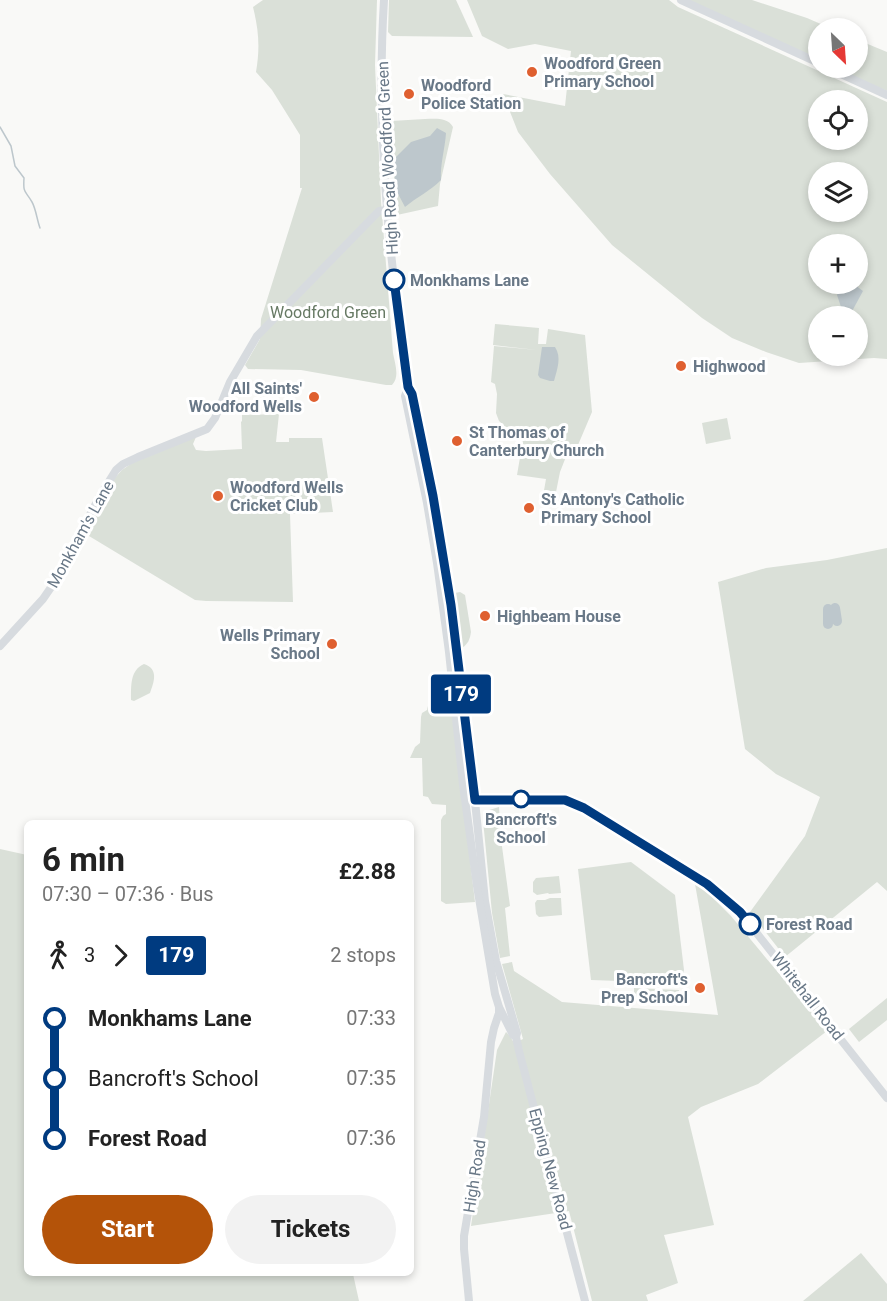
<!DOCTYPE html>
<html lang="en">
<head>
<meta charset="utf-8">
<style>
  body { margin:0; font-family:Roboto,sans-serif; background:#f2f2f2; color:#222; height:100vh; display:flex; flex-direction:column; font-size:22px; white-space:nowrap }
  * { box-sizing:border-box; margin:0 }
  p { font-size:20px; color:#767676 }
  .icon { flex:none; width:33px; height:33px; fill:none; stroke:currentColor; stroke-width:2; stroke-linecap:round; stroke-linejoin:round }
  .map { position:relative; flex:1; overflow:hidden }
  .side { position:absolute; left:24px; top:820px; width:390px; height:456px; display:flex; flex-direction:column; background:#fff; border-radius:9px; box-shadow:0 3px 9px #0003 }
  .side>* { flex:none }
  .badge { padding:0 12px; border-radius:4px; font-size:21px; line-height:39px }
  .needle { width:39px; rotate:155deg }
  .controls { position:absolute; left:808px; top:18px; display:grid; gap:12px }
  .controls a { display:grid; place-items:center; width:60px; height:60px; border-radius:50%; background:#fff; box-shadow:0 3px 9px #0003; font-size:30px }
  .map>.badge { position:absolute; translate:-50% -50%; box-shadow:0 0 0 3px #fff }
  .legs { display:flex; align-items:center; gap:9px; height:66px; padding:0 18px; font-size:20px }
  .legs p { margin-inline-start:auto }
  .headline { display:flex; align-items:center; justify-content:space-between; height:102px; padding:0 18px }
  h1 { font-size:33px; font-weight:700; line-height:45px }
  .cta { display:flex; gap:12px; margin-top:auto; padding:12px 18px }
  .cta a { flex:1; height:69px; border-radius:36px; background:#b45309; color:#fff; font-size:24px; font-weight:700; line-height:69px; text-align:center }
  .cta a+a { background:#f2f2f2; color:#222 }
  ul { padding:0 18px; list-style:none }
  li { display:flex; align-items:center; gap:21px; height:60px; font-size:22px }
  li i { display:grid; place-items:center; width:9px; height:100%; margin:0 8px; background:currentColor }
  li i::after { content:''; width:15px; height:15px; margin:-8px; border:4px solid; border-radius:50%; background:#fff }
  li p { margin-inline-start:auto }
  li:first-child i { background:linear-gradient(#0000 50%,currentColor 0) }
  li:last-child i { background:linear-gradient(currentColor 50%,#0000 0) }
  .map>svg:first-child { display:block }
</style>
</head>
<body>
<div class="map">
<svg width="887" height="1301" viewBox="0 0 887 1301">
  <rect width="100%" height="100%" fill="#f9f9f7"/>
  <g fill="#dae0d8" fill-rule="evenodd">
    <path d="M 263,0 L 377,0 L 375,65 L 381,201 L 393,353 C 395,364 400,377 392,385 L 386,385 L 301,370 L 248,369 L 245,365 L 260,339 L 261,319 L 302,188 L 300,188 L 300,135 L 272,90 L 256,72 C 260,48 259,31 253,7 Z"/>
    <polygon points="389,0 456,0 473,37 392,36 388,32"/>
    <path d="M 467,0 L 669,0 L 678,7 L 887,102 L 887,359 L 874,358 L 799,363 L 766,352 L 732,338 L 702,318 L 612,245 L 550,174 L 518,132 L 503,94 L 565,106 L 571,51 L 535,44 L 508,49 L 482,36 ZM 819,100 L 858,100 L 858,140 L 819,140 ZM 819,172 L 858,172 L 858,212 L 819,212 ZM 819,244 L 858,244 L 858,284 L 819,284 ZM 819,316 L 858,316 L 858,356 L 819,356 Z"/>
    <polygon points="687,0 752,0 807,18 830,28 819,28 819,60"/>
    <polygon points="858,40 887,52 887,91 834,68 858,68"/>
    <path d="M 425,119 C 436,119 447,117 453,127 L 440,184 L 438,206 L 397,215 L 390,125 L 391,121 Z"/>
    <polygon points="495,324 539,328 538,344 546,344 548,329 585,335 592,412 578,445 571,444 560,472 555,497 543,496 546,479 517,475 523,440 514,436 511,432 499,421 496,413 497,394 495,384 491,382 494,346 537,350 493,345"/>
    <polygon points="279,414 276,442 289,442 289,438 322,438 333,512 290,514 293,602 206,601 195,600 84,533 112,481 122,470 132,463 196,437 193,444 196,450 206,451 242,449 241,422 242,421 242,415"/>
    <polygon points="727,418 731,439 706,444 702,423"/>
    <polygon points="887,548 887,891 877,882 785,957 750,912 805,836 820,797 776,774 745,749 718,582 766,568 827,560"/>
    <path d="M 460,592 L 465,595 L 471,632 C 470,639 468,644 462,648 L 460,647 L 455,593 Z"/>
    <path d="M 144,664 C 159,669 154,682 150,693 L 134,701 L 131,700 C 131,686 130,670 144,664 Z"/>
    <path d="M 436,699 L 451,700 L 475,902 L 446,904 L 441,901 L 441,820 L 443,816 L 446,814 L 446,805 L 432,804 L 428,797 L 423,796 L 422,758 L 410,758 L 415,747 L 420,743 L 421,717 L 422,713 L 427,710 C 428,704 430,702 436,699 Z"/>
    <polygon points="499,807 501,839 510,906 505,908 510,956 500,958 492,913 483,820 486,811"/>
    <polygon points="0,849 27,855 27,1274 353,1274 359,1301 0,1301"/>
    <polygon points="631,862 675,895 684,970 681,979 676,983 591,980 578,869"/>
    <polygon points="559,876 561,893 549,894 548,893 537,895 533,892 533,882 536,878"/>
    <polygon points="695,884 711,896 731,916 827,1031 758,1084 701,1107 688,1117 714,1225 664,1235 678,1283 646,1295 648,1301 592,1301 569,1211 471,1226 497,1050 506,1032 510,1036 514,1043 523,1039 502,964 512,962 514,971 562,1002 718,1015"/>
    <polygon points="550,898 561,898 562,915 539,917 536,914 535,903 537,900 545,900"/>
    <polygon points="634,988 679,990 678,1004 634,1002"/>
    <polygon points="887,998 887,1020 859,1042 849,1029"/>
    <polygon points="861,1253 887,1284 887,1301 803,1301"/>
  </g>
  <g fill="#bdc7cc">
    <path d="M 437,128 L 446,133 C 445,149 440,164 441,180 C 430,191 417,197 405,207 L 396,190 L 393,160 L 411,142 L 430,136 Z"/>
    <polygon points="842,284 856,284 855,285 863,291 850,315 843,313 837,295"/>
    <path d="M 542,347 L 555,347 C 562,357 557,370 554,381 L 550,381 L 540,378 L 538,375 Z"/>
  </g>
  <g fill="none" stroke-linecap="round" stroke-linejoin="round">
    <path stroke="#bdc7cc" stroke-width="1.5" d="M 0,127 L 11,146 L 15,166 L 24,178 C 23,194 25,190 32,202 C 36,209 37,220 40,228"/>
    <g stroke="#bdc7cc" stroke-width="10">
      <polyline points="835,608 837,621"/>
      <polyline points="828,609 828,624"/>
    </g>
    <polyline stroke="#d7dbdf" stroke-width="8" points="0,646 43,599 54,583 101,494 116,470 123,464 138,457 207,429 215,418 230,382 257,336 379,211 386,210"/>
    <g stroke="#d7dbdf" stroke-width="8">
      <path d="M 384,0 C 376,129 389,259 408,387 L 412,394 L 433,496 L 451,605 L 461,693 L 473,781 L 485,901 L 496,961 L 517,1033 L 516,1037 L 519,1051 L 585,1301"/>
      <polyline points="681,0 819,63"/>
      <polyline points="828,68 887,95"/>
      <polyline points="408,387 405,396 427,503 437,563 449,652 463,785 477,886 495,994 499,1007 513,1035"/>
      <polyline points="471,800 527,799 565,800 584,808 707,884 740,912 887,1098"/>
      <polyline points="469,1301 464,1249 464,1236 484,1117 491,1042 494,1028 499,1013 499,1008"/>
    </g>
  </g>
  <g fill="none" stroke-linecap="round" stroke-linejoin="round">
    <g stroke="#fff" stroke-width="14">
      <polyline id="line-1" points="394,280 408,387 412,394 433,496 451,605 475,800 565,800 584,808 707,884 740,912 750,924"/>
    </g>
    <use href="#line-1" stroke="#003b80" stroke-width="9"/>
  </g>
  <g fill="#df6030" stroke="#fff" stroke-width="2">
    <circle cx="532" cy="72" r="6"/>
    <circle cx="409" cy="94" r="6"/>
    <circle cx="681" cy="366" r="6"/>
    <circle cx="314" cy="397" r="6"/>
    <circle cx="457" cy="441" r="6"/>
    <circle cx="218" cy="496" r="6"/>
    <circle cx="529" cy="508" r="6"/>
    <circle cx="485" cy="616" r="6"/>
    <circle cx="332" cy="644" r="6"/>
    <circle cx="700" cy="988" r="6"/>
  </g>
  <g fill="#fff" stroke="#003b80" stroke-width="3">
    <circle cx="394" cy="280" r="10"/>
    <circle cx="521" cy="799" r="8"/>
    <circle cx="750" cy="924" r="10"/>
  </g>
  <g text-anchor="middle" stroke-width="6" stroke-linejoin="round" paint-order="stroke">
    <g font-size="16" font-weight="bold" fill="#697887" stroke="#fff" text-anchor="start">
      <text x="544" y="69">Woodford Green<tspan x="544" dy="18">Primary School</tspan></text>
      <text x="421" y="91">Woodford<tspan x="421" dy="18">Police Station</tspan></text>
      <text x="693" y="372">Highwood</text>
      <text x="302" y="394" text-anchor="end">All Saints'<tspan x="302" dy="18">Woodford Wells</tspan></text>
      <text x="469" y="438">St Thomas of<tspan x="469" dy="18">Canterbury Church</tspan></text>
      <text x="230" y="493">Woodford Wells<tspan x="230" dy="18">Cricket Club</tspan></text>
      <text x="541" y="505">St Antony's Catholic<tspan x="541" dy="18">Primary School</tspan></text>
      <text x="497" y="622">Highbeam House</text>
      <text x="320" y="641" text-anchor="end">Wells Primary<tspan x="320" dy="18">School</tspan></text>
      <text x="688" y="985" text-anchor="end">Bancroft's<tspan x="688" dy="18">Prep School</tspan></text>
    </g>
    <g font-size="16" fill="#697887" stroke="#fff">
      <text transform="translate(387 158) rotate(-93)" y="6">High Road Woodford Green</text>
      <text transform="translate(80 534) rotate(-61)" y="6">Monkham's Lane</text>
      <text transform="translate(808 996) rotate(52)" y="6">Whitehall Road</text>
      <text transform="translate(551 1169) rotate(75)" y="6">Epping New Road</text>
      <text transform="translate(474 1176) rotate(-81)" y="6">High Road</text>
    </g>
    <g font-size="16" font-weight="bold" fill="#697887" stroke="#fff" text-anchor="start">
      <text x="410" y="286">Monkhams Lane</text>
      <text x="521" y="825" text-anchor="middle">Bancroft's<tspan x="521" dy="18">School</tspan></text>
      <text x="766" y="930">Forest Road</text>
    </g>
    <g font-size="16" fill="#667963" stroke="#fff">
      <text x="328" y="318">Woodford Green</text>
    </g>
  </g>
</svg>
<div class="controls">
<a><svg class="needle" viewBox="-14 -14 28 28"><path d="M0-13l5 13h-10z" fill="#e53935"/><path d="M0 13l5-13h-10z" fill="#767676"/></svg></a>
<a><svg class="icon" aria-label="locate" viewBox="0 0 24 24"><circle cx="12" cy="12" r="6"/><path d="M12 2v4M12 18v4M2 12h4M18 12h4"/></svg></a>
<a><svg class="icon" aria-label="layers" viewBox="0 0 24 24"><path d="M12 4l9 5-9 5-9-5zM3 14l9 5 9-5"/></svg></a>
<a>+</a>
<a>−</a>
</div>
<b class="badge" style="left:461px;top:694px;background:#003b80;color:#fff">179</b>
<section class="side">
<div class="headline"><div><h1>6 min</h1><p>07:30 – 07:36 · Bus</p></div><b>£2.88</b></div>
<div class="legs"><svg class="icon" aria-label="walk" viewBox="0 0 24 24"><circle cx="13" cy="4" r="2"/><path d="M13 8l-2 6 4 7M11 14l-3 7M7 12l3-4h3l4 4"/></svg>3<svg class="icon" aria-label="forward" viewBox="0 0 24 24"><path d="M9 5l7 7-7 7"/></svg><b class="badge" style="background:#003b80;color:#fff">179</b><p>2 stops</p></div>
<ul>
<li><i style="color:#003b80"></i><b>Monkhams Lane</b><p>07:33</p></li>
<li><i style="color:#003b80"></i><span>Bancroft's School</span><p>07:35</p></li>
<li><i style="color:#003b80"></i><b>Forest Road</b><p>07:36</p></li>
</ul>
<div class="cta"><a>Start</a><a>Tickets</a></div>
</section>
</div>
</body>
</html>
